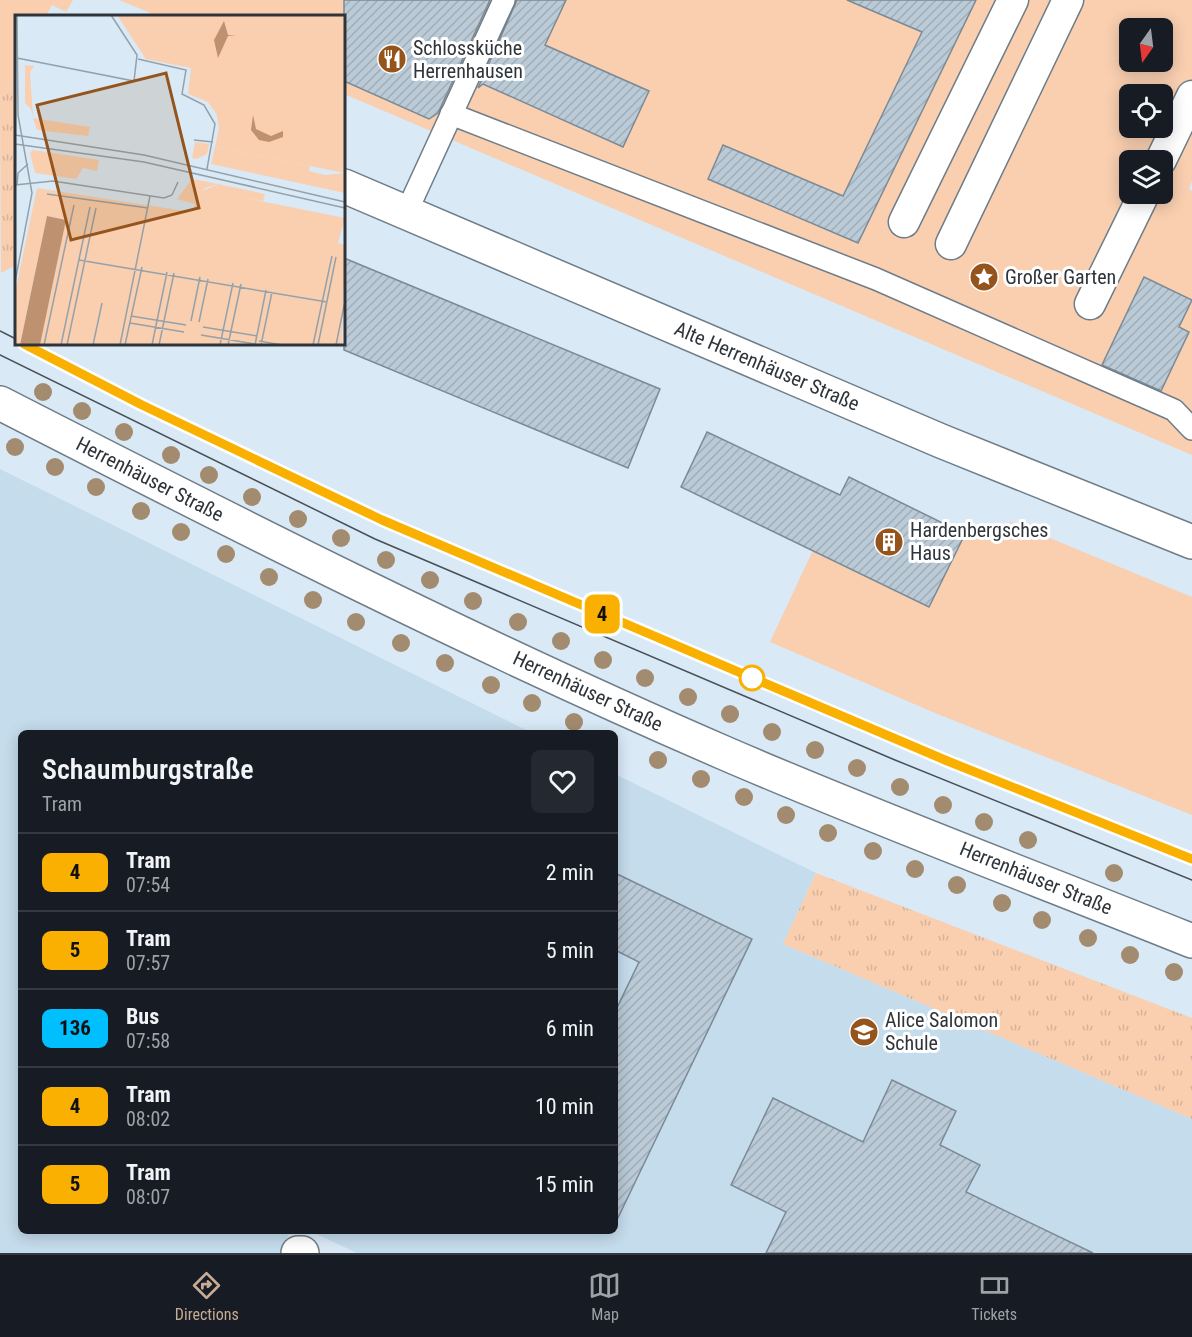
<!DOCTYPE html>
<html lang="en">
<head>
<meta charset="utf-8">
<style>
  body { margin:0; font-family:"Roboto Condensed",sans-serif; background:#242831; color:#f1f3f6; height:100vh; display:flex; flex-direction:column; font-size:22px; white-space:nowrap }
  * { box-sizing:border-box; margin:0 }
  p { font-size:20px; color:#9ea1a6 }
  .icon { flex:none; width:33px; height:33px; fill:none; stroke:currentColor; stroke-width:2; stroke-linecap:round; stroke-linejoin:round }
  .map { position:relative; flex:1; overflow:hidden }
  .panel { position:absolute; left:18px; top:730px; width:600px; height:504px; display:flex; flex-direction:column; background:#171b24; border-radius:9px; box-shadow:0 3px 15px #0003 }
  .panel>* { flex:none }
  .badge { padding:0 12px; border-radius:9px; font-size:21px; line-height:39px }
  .needle { width:39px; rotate:194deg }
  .controls { position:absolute; left:1119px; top:18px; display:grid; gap:12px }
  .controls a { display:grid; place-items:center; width:54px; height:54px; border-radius:9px; background:#171b24; box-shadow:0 3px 15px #0003; font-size:30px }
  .map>.badge { position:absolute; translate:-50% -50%; box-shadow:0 0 0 3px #fff }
  .round { display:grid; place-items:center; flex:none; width:63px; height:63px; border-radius:9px; background:#242831 }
  .overview { display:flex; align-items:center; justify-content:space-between; height:102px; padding:0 24px }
  h1 { font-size:28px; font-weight:600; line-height:45px }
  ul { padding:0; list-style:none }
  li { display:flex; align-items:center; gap:18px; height:78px; padding:0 24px; border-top:2px solid #363941 }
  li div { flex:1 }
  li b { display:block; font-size:22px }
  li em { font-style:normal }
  li .badge { min-width:66px; font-weight:700; text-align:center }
  .dock { display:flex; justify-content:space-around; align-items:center; height:84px; border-top:2px solid #363941; background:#171b24; font-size:16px; color:#9ea1a6 }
  .dock a { display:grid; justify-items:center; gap:3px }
  .dock .active { color:#c7ab94 }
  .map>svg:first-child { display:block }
</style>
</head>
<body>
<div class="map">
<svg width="1192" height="1253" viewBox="0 0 1192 1253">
  <defs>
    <pattern id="grass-tufts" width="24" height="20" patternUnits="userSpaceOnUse" patternTransform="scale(1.5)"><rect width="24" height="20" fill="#f9cfb0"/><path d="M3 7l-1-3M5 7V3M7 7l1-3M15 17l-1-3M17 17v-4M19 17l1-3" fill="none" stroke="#d6b298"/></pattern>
    <pattern id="building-hatch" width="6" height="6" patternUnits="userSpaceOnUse" patternTransform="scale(1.5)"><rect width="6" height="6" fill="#bacad6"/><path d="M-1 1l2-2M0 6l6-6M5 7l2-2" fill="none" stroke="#a0aeb8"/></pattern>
  </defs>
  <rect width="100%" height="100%" fill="#d9e9f6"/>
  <g fill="#c5dcec">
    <polygon points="0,469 532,733 21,734 21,1232 290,1232 280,1253 0,1253"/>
    <polygon points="615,774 816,873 783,944 1192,1119 1192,1253 357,1253 312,1232 615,1232"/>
  </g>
  <g fill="url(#grass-tufts)">
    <polygon points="16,77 16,265 1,273 0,100"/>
    <polygon points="816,873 1192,1018 1192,1119 783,944"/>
  </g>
  <g fill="#f9cfb0" fill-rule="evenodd">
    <polygon points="0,0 73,0 66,12 52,5 46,16 16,16 16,77 0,100"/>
    <path d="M 119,0 L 1192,0 L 1192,181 L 1189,189 L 1192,191 L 1192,455 L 344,94 L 344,16 L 158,16 ZM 1130,28 L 1162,28 L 1162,62 L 1130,62 ZM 1130,94 L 1162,94 L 1162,128 L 1130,128 ZM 1130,160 L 1162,160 L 1162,194 L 1130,194 Z"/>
    <path d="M 1011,522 L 1192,597 L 1192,815 L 935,713 L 770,642 L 813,550 L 929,607 L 965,534 C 985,540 997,537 1011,522 Z"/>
  </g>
  <g fill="url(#building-hatch)" stroke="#7b8a95" stroke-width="1.5">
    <polygon points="344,0 490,0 438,113 429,119 344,81"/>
    <polygon points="517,0 566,0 545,45 649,91 623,147 483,84 478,88"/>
    <polygon points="847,0 976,0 858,243 708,179 723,145 843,196 922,32"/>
    <polygon points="344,258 660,389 628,468 344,350"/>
    <polygon points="1144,277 1192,300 1179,327 1189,332 1161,391 1102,365"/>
    <polygon points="707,432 840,495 849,477 965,534 929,607 681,487"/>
    <polygon points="615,873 752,939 615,1224 615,1012 639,962 615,950"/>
    <polygon points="892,1080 956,1111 940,1145 980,1165 966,1192 1093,1253 766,1253 786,1212 731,1185 773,1098 863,1142"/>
  </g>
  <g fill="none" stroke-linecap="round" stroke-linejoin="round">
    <g stroke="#6e7d88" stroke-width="24">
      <g id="service">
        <polyline points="451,114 876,279 1174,410 1192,429"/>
        <polyline points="407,211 504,0"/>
      </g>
    </g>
    <g stroke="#6e7d88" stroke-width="33">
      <g id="pedestrian">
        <polyline points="1161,160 1192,96"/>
        <polyline points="904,222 1013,0"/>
        <polyline points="951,244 1068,0"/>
        <polyline points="1090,304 1144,194"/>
      </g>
    </g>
    <g stroke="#6e7d88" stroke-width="36">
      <g id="minor">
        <polyline points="344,186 941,441 1192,542"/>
        <polyline points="298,1253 302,1253"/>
      </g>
    </g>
    <g stroke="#6e7d88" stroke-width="36">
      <path id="tertiary" d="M 0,403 C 238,525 477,646 722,752 C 877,819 1035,878 1192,941"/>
    </g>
    <use href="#service" stroke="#fff" stroke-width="21"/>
    <use href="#pedestrian" stroke="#fff" stroke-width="30"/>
    <use href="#minor" stroke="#fff" stroke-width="33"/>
    <use href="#tertiary" stroke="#fff" stroke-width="33"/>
    <g stroke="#484f55" stroke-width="1.5">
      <polyline points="0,331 16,339"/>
      <polyline points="24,344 142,405 382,520 945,760 1192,859"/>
      <polyline points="0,355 375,539 895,760 1192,880"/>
    </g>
  </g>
  <g fill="#a38b6f">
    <circle cx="43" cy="392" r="9"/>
    <circle cx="82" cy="411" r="9"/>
    <circle cx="124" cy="432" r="9"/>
    <circle cx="15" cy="447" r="9"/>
    <circle cx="171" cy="455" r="9"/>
    <circle cx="55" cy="467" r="9"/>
    <circle cx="209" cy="475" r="9"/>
    <circle cx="96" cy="487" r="9"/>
    <circle cx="252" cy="497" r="9"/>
    <circle cx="141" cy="511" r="9"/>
    <circle cx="298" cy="519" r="9"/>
    <circle cx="181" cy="532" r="9"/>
    <circle cx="341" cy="538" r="9"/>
    <circle cx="226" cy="554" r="9"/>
    <circle cx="386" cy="560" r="9"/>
    <circle cx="269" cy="577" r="9"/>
    <circle cx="430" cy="580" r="9"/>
    <circle cx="313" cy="600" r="9"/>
    <circle cx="473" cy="601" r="9"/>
    <circle cx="356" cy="622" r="9"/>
    <circle cx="518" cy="622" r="9"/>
    <circle cx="561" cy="641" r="9"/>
    <circle cx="401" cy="643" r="9"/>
    <circle cx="603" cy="660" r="9"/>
    <circle cx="445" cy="663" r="9"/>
    <circle cx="645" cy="678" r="9"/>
    <circle cx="491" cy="685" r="9"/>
    <circle cx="688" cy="697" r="9"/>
    <circle cx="532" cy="703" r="9"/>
    <circle cx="730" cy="714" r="9"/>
    <circle cx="574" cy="722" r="9"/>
    <circle cx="772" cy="732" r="9"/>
    <circle cx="815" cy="750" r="9"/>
    <circle cx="658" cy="760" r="9"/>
    <circle cx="857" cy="768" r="9"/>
    <circle cx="701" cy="779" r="9"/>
    <circle cx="900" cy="787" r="9"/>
    <circle cx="744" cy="797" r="9"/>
    <circle cx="943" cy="805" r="9"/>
    <circle cx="786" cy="815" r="9"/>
    <circle cx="984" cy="822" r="9"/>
    <circle cx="828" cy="833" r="9"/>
    <circle cx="1028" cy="840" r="9"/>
    <circle cx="873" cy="851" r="9"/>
    <circle cx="915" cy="869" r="9"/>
    <circle cx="1114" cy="873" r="9"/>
    <circle cx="957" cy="885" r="9"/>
    <circle cx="1002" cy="903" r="9"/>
    <circle cx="1042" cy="920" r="9"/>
    <circle cx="1088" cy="938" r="9"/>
    <circle cx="1130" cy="955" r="9"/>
    <circle cx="1174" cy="972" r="9"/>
  </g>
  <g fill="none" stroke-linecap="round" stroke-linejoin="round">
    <g stroke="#fff" stroke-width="14">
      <polyline id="line" points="24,344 142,405 382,520 945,760 1192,859"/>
    </g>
    <use href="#line" stroke="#f9b000" stroke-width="9"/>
  </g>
  <defs>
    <g id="restaurant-disc" transform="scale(1.5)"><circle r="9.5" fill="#94541c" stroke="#fff"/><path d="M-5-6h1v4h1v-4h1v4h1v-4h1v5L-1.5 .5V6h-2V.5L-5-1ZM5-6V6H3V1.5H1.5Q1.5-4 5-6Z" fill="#fff"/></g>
    <g id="sight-disc" transform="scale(1.5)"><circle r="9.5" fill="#94541c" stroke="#fff"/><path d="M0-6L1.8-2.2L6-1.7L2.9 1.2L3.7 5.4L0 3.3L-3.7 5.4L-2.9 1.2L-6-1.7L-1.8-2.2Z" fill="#fff"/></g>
    <g id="building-disc" transform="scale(1.5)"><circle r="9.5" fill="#94541c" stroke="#fff"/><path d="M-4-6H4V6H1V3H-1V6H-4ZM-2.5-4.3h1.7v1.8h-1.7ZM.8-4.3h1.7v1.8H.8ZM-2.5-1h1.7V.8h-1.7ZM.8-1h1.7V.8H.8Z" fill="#fff"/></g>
    <g id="university-disc" transform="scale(1.5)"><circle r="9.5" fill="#94541c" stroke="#fff"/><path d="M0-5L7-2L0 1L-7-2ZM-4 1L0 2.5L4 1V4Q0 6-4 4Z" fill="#fff"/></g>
  </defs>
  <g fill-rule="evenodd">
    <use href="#restaurant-disc" x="392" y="59"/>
    <use href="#sight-disc" x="984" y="277"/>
    <use href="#building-disc" x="889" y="542"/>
    <use href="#university-disc" x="864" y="1032"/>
  </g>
  <circle fill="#fff" stroke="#f9b000" stroke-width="3" cx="752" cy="678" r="12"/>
  <g text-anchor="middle" stroke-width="6" stroke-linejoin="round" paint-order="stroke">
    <g font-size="20" fill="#2e3439" stroke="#fff" text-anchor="start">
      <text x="413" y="55">Schlossküche<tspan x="413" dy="23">Herrenhausen</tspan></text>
      <text x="1005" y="284">Großer Garten</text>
      <text x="910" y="537">Hardenbergsches<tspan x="910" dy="23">Haus</tspan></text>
      <text x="885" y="1027">Alice Salomon<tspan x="885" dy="23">Schule</tspan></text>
    </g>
    <g font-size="20" fill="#2e3439" stroke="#fff">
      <text transform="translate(767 366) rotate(23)" y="7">Alte Herrenhäuser Straße</text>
      <text transform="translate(150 479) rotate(27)" y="7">Herrenhäuser Straße</text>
      <text transform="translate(588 691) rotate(25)" y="7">Herrenhäuser Straße</text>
      <text transform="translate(1036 878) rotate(22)" y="7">Herrenhäuser Straße</text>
    </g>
  </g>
  <g transform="translate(15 15)">
    <rect width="330" height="330" fill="#d9e9f6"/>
    <path d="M 10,50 L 19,51 L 15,57 L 18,103 L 75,112 L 73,121 L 22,115 L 18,103 L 16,94 L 10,88 ZM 200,132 L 295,151 L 294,156 L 310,160 L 330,158 L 330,178 L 196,149 ZM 177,164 L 204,169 L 190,173 L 180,189 L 162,184 ZM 214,171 L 250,179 L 248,186 L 226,182 Z" fill="#f9cfb0"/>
    <path d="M 102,0 L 330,0 L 330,158 L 200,132 L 204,113 L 202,100 L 193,87 L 173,79 L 176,53 L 131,44 ZM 180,127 L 194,129 L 192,139 L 182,144 L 177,143 ZM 18,135 L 84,145 L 82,156 L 68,153 L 61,164 L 20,158 L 15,138 ZM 204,169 L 215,172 L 226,182 L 330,203 L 323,228 L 330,230 L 327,330 L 25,330 L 51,205 L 32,201 L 5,330 L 0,330 L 0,278 L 22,173 L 176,197 L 187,176 Z" fill="#f9cfb0"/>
    <path d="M 209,6 L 213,20 L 221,20 L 213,21 L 203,43 L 199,25 ZM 238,100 L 241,114 L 256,121 L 268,116 L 268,122 L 254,127 L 244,125 L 236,115 ZM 32,201 L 51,205 L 25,330 L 5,330 Z" fill="#be9170"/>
    <path fill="none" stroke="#95a1aa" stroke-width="1.5" d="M 2,43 L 119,66 L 122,40 L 96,0M 123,44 L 171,55 L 167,79 L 189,90 L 200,109 L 192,154M 0,120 L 129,140 L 330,187M 179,125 L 198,127M 0,129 L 129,147 L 330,193M 0,170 L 38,166 L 149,183 L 157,180 L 163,167M 2,170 L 3,158 L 13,149M 32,179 L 133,193M 64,245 L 312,287M 0,267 L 17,178 L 3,100 L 2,0M 116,301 L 171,310M 176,306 L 185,262M 184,307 L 193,264M 115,308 L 169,317M 188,312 L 242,321M 186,320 L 240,329M 244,326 L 267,330M 29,330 L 59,190M 46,330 L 75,192M 52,330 L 81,193M 78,330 L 87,288M 105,330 L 135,181M 110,330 L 127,252M 137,330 L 152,257M 144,330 L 159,258M 205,330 L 218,268M 213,330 L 226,269M 240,330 L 251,275M 246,330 L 257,277M 298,330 L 317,241M 303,330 L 321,242M 321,330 L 330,286"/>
    <path fill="#94541c" fill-opacity="0.15" stroke="#94541c" stroke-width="3" d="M 151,58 L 184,193 L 56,225 L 22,90 Z"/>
    <rect width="330" height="330" fill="none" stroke="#2e3439" stroke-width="3"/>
  </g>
</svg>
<div class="controls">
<a><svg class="needle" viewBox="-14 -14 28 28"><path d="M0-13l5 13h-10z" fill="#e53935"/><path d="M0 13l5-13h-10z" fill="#9ea1a6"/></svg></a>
<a><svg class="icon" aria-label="locate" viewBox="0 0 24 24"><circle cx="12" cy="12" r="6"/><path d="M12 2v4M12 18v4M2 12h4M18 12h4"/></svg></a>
<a><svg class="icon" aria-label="layers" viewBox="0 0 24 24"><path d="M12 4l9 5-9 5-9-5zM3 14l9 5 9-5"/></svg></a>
</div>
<b class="badge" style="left:602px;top:614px;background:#f9b000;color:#111">4</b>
<section class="panel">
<div class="overview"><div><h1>Schaumburgstraße</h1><p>Tram</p></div><a class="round"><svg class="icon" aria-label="heart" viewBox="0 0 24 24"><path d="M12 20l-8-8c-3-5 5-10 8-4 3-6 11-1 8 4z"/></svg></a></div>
<ul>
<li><span class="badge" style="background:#f9b000;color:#111">4</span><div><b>Tram</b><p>07:54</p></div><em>2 min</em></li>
<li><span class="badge" style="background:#f9b000;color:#111">5</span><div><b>Tram</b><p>07:57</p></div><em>5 min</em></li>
<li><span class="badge" style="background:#00bfff;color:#111">136</span><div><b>Bus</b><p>07:58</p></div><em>6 min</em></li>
<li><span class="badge" style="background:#f9b000;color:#111">4</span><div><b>Tram</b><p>08:02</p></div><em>10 min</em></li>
<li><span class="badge" style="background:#f9b000;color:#111">5</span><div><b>Tram</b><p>08:07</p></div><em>15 min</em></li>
</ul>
</section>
</div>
<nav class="dock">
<a class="active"><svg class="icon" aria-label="directions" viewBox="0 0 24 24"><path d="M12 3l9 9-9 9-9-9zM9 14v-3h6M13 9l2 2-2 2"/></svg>Directions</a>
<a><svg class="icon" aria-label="map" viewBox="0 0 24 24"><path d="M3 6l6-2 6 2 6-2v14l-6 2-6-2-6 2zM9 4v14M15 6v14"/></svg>Map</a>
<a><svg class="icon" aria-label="tickets" viewBox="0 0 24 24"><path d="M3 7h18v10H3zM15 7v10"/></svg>Tickets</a>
</nav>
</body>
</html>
